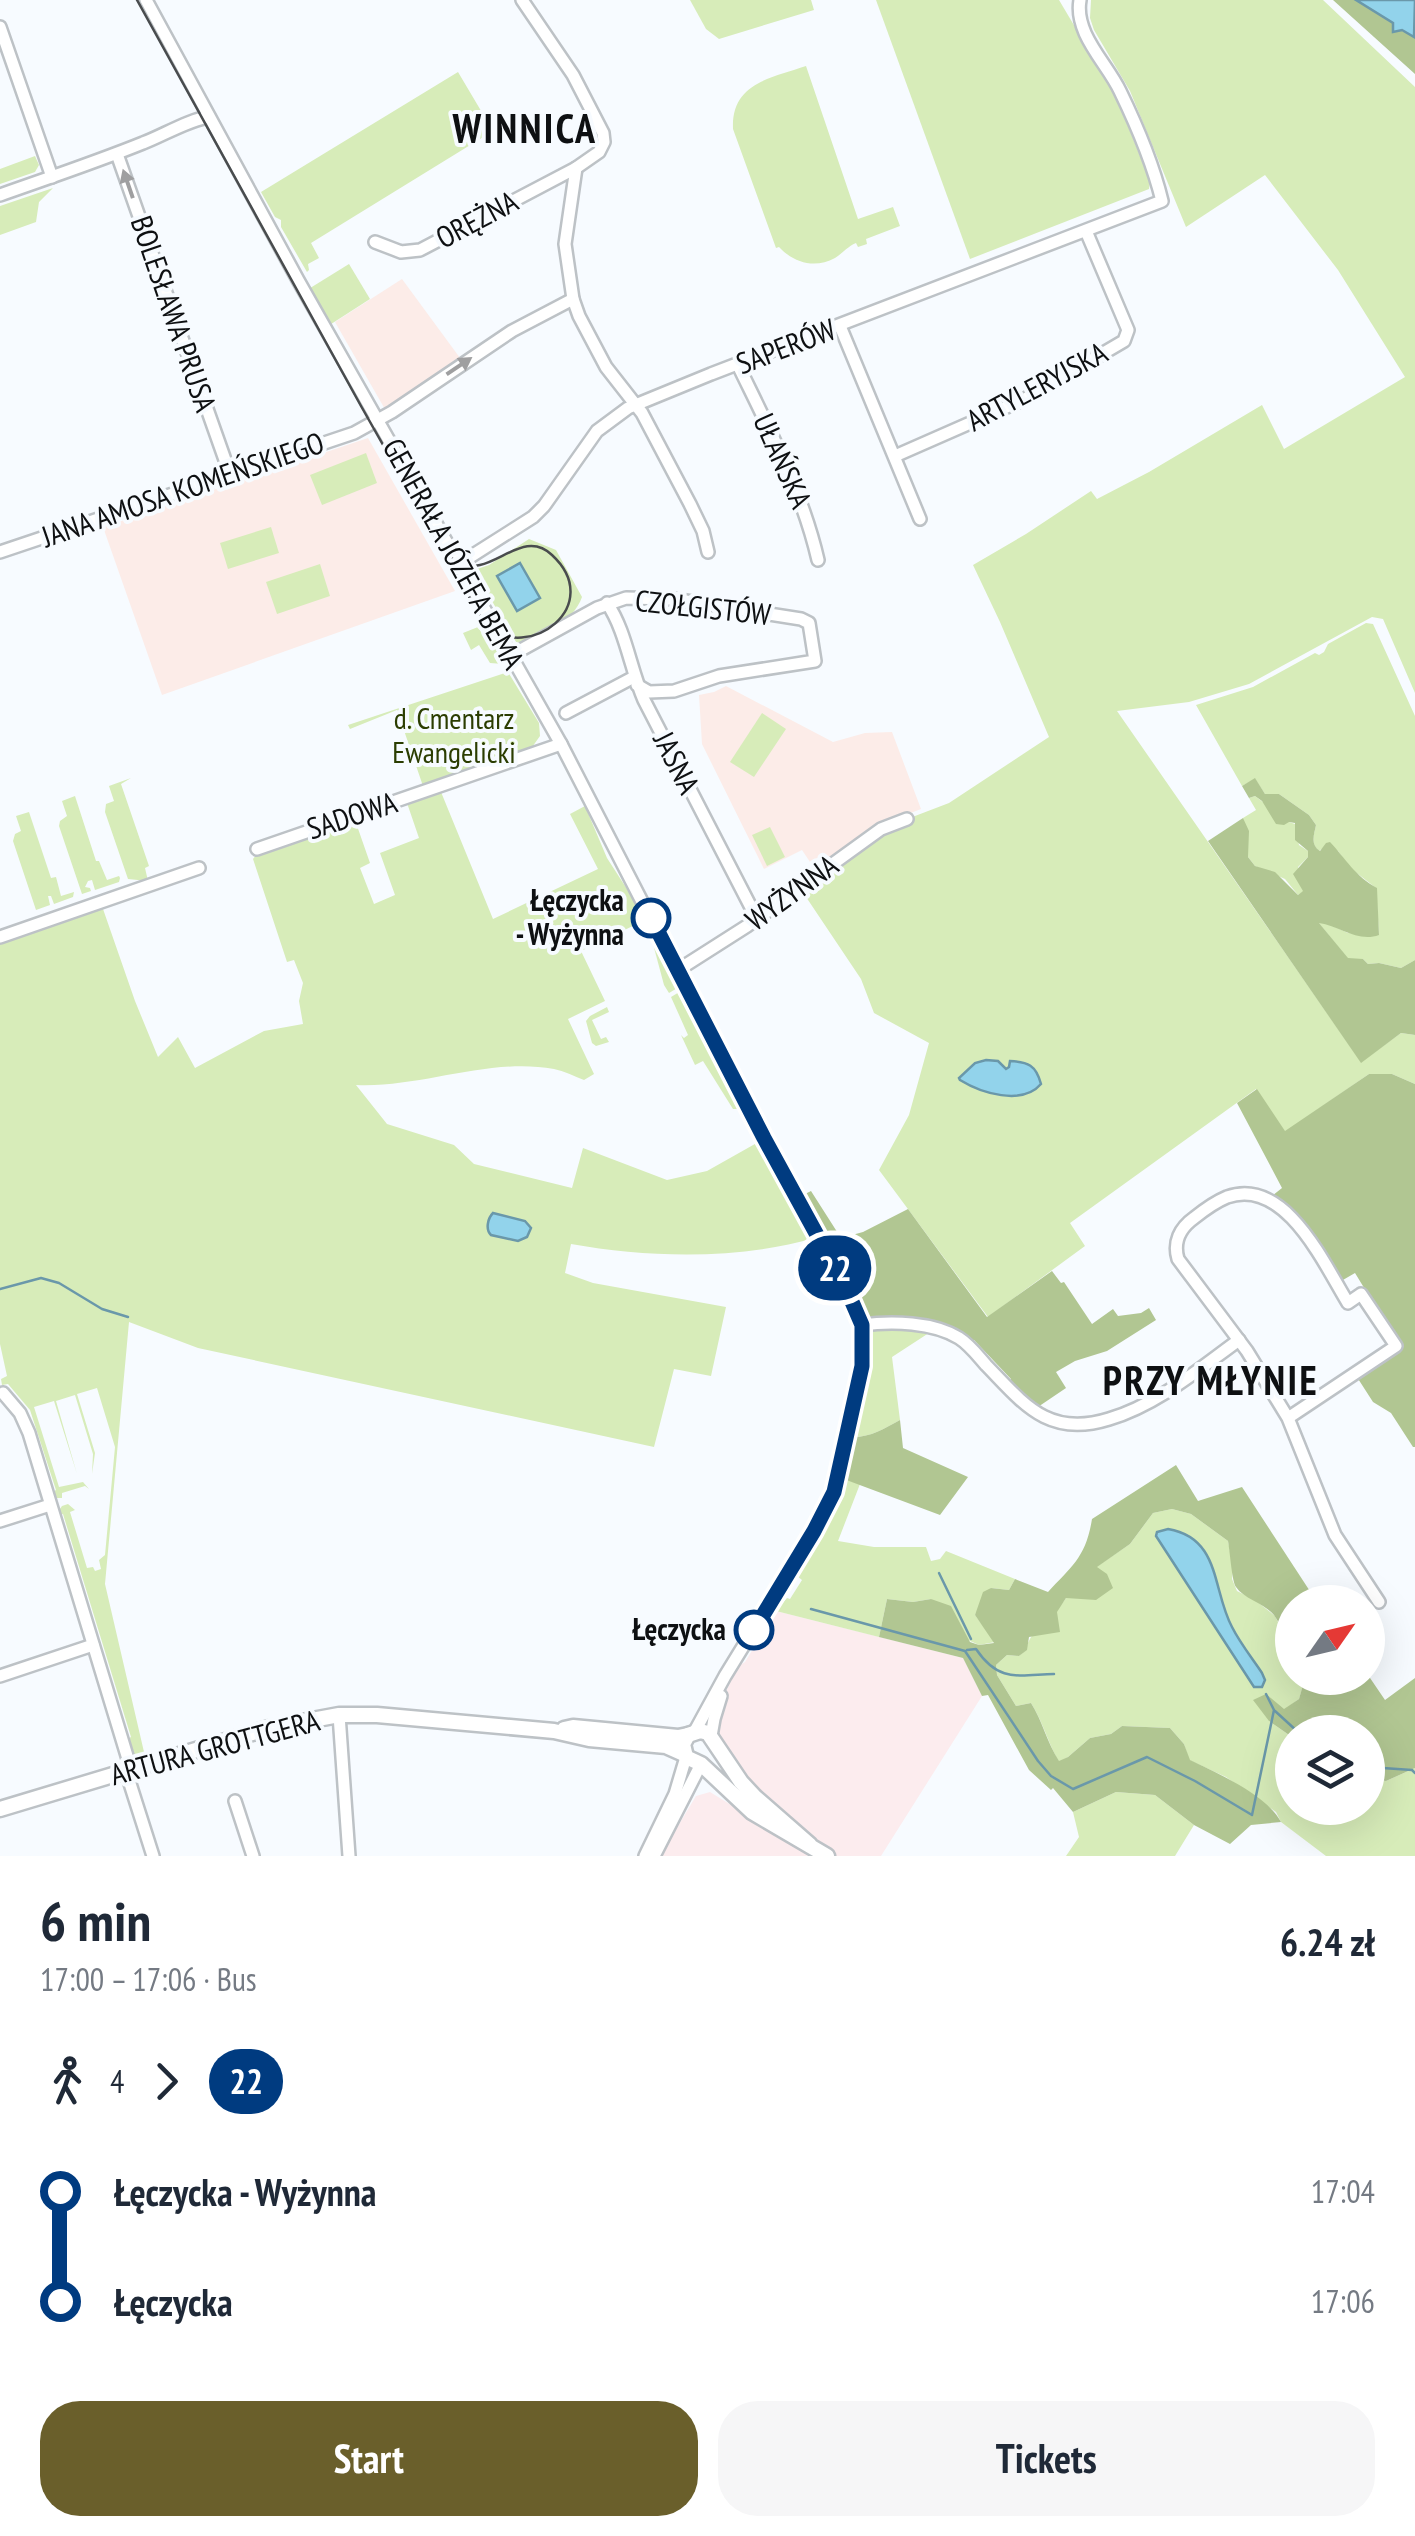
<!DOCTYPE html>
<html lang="en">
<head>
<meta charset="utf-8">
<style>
  body { margin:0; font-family:"PT Sans Narrow",sans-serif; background:#f6f6f7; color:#1f2937; height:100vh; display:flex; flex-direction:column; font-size:38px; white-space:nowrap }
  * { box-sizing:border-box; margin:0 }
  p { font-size:32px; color:#747a83 }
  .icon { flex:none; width:55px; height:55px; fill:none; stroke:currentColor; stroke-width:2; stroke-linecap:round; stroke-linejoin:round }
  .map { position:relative; height:1856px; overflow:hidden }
  .side { display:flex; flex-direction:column; background:#fff; flex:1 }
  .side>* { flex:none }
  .badge { padding:0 20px; border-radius:32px; font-size:35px; line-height:65px }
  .needle { width:65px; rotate:56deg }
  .buttons { position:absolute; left:1275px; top:1585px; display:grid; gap:20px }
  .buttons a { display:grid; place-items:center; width:110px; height:110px; border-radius:50%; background:#fff; box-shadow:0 10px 40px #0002; font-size:50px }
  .map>.badge { position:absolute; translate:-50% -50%; box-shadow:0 0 0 5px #fff }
  .legs { display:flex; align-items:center; gap:15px; height:110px; padding:0 40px; font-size:32px }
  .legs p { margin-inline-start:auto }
  .head { display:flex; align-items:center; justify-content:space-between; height:170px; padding:0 40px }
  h1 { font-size:55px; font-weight:800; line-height:75px }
  .button { display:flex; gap:20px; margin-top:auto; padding:20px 40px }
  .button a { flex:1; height:115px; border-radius:40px; background:#6a5f2b; color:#fff; font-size:40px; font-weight:800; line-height:115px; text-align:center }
  .button a+a { background:#f6f6f7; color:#1f2937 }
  ul { padding:0 40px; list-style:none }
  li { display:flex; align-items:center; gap:35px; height:110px; font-size:38px }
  li i { display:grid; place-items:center; width:15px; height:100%; margin:0 12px; background:currentColor }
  li i::after { content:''; width:25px; height:25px; margin:-12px; border:8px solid; border-radius:50%; background:#fff }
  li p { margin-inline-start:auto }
  li:first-child i { background:linear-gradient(#0000 50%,currentColor 0) }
  li:last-child i { background:linear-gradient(currentColor 50%,#0000 0) }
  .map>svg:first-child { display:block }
</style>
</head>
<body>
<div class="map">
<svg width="1415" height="1856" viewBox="0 0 1415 1856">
  <rect width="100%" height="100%" fill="#f7fbff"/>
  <g fill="#fcecee">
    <polygon points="776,1611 963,1658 982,1696 881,1856 835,1856 810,1840 743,1780 716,1733 722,1701 737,1667 745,1662"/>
    <polygon points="710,1792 809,1853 807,1856 660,1856 696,1796"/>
  </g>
  <g fill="#fcece8">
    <polygon points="402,279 460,358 386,411 335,322"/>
    <polygon points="368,438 455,591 162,695 103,527"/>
    <polygon points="726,686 833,742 865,733 892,732 921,809 880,825 830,862 824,854 810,862 802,850 764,869 702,744 699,695 714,692"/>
  </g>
  <g fill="#d7ecb9">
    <polygon points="690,0 811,0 814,10 719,39 706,29"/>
    <polygon points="876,0 1059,0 1116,96 1150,181 1149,189 970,259"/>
    <polygon points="1091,0 1323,0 1415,87 1415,693 1383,619 1372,617 1249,684 1189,702 1117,711 1361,1062 1401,1033 1415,1035 1415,1084 1392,1074 1369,1074 1285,1132 1256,1089 1070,1223 1085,1246 988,1317 879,1170 909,1115 929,1043 874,1013 861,979 800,888 881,829 949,803 1049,737 1000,622 973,565 1026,534 1091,491 1097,499 1149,472 1262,405 1284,449 1405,377 1338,270 1265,175 1186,227 1130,91 1094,30 1090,18"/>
    <path d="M 806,66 L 858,219 L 893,207 L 900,226 L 866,239 L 867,244 L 858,247 L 856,243 C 847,247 843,253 835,258 C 815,269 794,263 779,247 L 776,248 L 733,129 C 731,83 771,78 806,66 Z"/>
    <polygon points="458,72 493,131 311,243 319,258 308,264 309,270 307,272 281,227 281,220 275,217 261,192"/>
    <polygon points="35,156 39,165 35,172 0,184 0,169"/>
    <polygon points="53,188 39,202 36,222 0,235 0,206"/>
    <polygon points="349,264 370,299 328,326 307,290"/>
    <polygon points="366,453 377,483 322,505 310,475"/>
    <polygon points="271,527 279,553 228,569 220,543"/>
    <path d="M 529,539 L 556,550 L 582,597 C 573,623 542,634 519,647 L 479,579 L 477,569 L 489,565 Z"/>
    <polygon points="320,564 330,596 277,614 266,582"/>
    <path d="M 1366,623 L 1373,624 L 1415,716 L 1415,960 L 1401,968 L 1379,963 L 1368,964 L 1363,959 L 1348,959 L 1318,922 L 1331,925 L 1348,933 L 1379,935 L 1376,888 L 1349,867 L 1338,851 L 1323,848 L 1319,851 C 1310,843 1314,835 1316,825 L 1309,815 L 1279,794 L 1265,794 L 1255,779 L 1242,786 L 1196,705 L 1253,687 L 1315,653 L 1319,655 L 1324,652 L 1328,644 Z"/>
    <polygon points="478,627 484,637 491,640 504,662 503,664 490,663 479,645 471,650 463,633"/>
    <polygon points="508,672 539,723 540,736 530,750 424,789 397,710 350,729 348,725"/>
    <polygon points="762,713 786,729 754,777 730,762"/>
    <polygon points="131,778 121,784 149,866 145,868 148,881 128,879 105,812 106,804 114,801 109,786"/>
    <path d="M 441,792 L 493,919 L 598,869 L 570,814 L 585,806 L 607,858 L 627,889 L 642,917 L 639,923 L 581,951 L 605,1001 L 568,1019 L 594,1074 L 584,1080 C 574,1076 564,1071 554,1069 C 489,1057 422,1088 356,1085 L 387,1124 L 454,1145 L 474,1164 L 572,1188 L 583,1148 L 667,1180 L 707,1171 L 762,1140 L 814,1238 C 739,1260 649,1258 571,1244 L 565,1273 L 593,1283 L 726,1307 L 711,1376 L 674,1369 L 654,1447 L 198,1348 L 129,1322 L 105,1584 L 144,1752 L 131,1757 L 126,1740 L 131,1737 L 63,1514 L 58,1516 L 57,1513 L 62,1506 L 68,1504 L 75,1510 L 70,1512 L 87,1568 L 93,1567 L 95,1571 L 101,1569 L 99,1560 L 105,1555 L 115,1447 L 97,1388 L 77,1394 L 95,1453 L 92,1474 L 93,1454 L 75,1395 L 56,1401 L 77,1474 L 54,1401 L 34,1407 L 59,1487 L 83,1482 L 89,1489 L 85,1486 L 62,1493 L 62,1498 L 57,1498 L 51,1493 L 56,1490 L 30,1410 L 8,1384 L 2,1385 L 1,1379 L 7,1376 L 0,1344 L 0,944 L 103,909 L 135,1001 L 158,1057 L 178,1037 L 195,1068 L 264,1031 L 303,1024 L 299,1001 L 303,983 L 294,960 L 287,962 L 253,859 L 257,854 L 355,820 L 370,863 L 360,868 L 374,904 L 395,895 L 380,853 L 419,838 L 407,803 Z"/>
    <polygon points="75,796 96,861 99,861 107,880 119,876 120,878 119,882 95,890 92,880 88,881 85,887 90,888 91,891 82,894 59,826 60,821 67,816 62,801"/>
    <polygon points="1255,796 1289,822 1295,824 1299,845 1308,851 1308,857 1298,867 1304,891 1298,895 1285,879 1255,866 1248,857 1243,818 1256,810 1249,798"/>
    <polygon points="29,812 51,878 56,877 61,896 74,892 73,897 54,904 51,896 48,896 50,905 36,910 13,841 15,834 21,831 16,816"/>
    <polygon points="770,827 785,857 767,866 752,835"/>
    <polygon points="649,929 679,987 669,993 664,985"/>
    <polygon points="681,991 740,1108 739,1109 733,1109 703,1061 695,1065 681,1035 684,1038 688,1035 671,997"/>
    <polygon points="607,1007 609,1012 592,1020 601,1039 606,1037 609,1042 596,1046 592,1043 586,1021 590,1016"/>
    <path d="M 867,1324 L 935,1329 L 892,1357 L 900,1420 C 883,1429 870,1438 850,1437 L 869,1354 Z"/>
    <polygon points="841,1478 860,1484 838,1541 874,1547 926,1547 931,1561 940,1559 946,1551 1015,1579 1009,1590 991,1588 975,1615 995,1642 979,1645 968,1640 931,1599 913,1602 887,1599 879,1637 776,1611 787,1598 790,1599 802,1580 797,1576 804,1556 824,1528 824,1523"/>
    <path d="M 1172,1509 L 1191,1514 L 1228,1541 L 1233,1568 L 1232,1579 L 1237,1591 L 1255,1600 L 1275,1616 L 1292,1651 L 1292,1678 L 1305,1679 L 1299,1699 L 1269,1721 L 1292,1737 L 1292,1808 L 1368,1808 L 1368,1778 L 1386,1781 L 1415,1768 L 1415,1856 L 1326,1856 L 1281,1822 L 1276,1812 L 1226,1777 L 1189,1760 L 1184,1744 L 1170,1728 L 1122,1726 L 1111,1734 L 1090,1738 L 1068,1757 L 1059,1762 C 1048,1743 1043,1722 1031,1703 L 1016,1706 L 997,1675 L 996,1665 L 1007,1655 L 1019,1656 L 1026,1650 C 1030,1628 1054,1617 1066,1598 L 1078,1598 L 1096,1567 L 1130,1544 L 1153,1513 Z"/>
    <polygon points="1116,1792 1155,1795 1194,1825 1175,1856 1066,1856 1079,1837 1073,1812"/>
  </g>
  <g fill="#b1c692">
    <polygon points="1333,0 1357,0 1393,23 1393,27 1414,36 1415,34 1415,74"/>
    <path d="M 1255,778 L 1265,794 L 1279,794 L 1309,815 L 1316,825 C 1314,835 1310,844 1320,851 L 1326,843 L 1330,842 C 1345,858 1356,877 1377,888 L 1379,935 C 1358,943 1340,926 1319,923 L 1348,958 L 1363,959 L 1368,964 L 1379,963 L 1401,968 L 1415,960 L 1415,1035 L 1401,1033 L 1361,1063 L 1208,841 L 1243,818 L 1249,831 L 1248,857 L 1255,866 L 1275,872 L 1298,895 L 1303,891 L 1293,874 L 1308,857 L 1308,851 L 1295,840 L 1295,823 L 1289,822 L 1284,825 L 1276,824 L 1262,801 L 1255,796 L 1249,798 L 1242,786 Z"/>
    <polygon points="1369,1074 1392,1074 1415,1084 1415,1447 1413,1447 1391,1413 1373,1402 1355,1374 1396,1346 1361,1294 1366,1291 1355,1273 1336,1284 1308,1239 1268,1199 1282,1188 1237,1103 1257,1089 1285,1131"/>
    <polygon points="811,1191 841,1238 863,1232 908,1209 987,1317 1052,1271 1061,1283 1064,1282 1092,1324 1113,1309 1118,1316 1141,1313 1149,1308 1156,1320 1107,1351 1075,1361 1056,1372 1066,1388 1032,1411 1006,1386 1011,1379 974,1340 967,1345 948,1333 867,1324 862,1309 799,1197"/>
    <path d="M 900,1420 L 903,1448 L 968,1477 L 940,1515 L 841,1478 L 850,1437 C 870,1438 883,1429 900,1420 Z"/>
    <path d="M 1176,1465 L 1198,1501 L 1242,1487 L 1317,1602 L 1292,1602 L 1292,1651 C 1287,1641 1280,1623 1274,1615 C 1264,1603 1244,1599 1236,1587 C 1232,1582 1230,1552 1228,1541 L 1191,1514 L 1172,1509 L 1153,1513 L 1130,1544 L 1097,1567 L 1107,1574 L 1113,1588 L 1096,1600 L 1066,1598 L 1057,1612 L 1060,1632 L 1029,1637 L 1027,1650 L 1019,1656 L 1007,1655 L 996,1665 L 997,1675 L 1016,1706 L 1031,1703 C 1043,1722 1047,1743 1059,1761 L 1068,1757 L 1090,1738 L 1111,1734 L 1122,1726 L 1170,1728 L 1184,1744 L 1190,1760 C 1217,1773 1267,1795 1281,1822 L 1251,1825 L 1230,1844 L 1194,1825 L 1155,1795 L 1116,1792 L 1073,1812 L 1053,1788 L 1051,1790 L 1029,1770 L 988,1695 L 982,1696 L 963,1658 L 879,1637 L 887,1599 L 913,1602 L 931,1599 L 951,1606 L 970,1642 L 979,1645 L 994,1643 L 975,1615 L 983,1592 L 991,1588 L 1009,1590 L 1015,1579 L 1048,1592 C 1072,1566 1086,1557 1092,1519 Z"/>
    <polygon points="1368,1675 1385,1700 1415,1678 1415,1768 1386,1781 1368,1778 1368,1732 1292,1732 1292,1737 1269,1721 1253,1700 1266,1694 1284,1709 1299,1699 1305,1678 1368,1678"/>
  </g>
  <g fill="#92d3eb" stroke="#6a98aa" stroke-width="2.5">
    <polygon points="1356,0 1415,0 1414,37 1402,30 1393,32 1393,23"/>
    <polygon points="520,563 540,598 517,611 497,576"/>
    <path d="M 986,1060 L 998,1061 L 1006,1069 L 1009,1067 L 1010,1061 C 1028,1062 1036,1065 1041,1084 C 1022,1106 981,1093 960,1080 L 959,1078 L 975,1063 Z"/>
    <path d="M 493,1213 L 525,1221 L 531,1228 L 527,1237 L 518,1241 L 491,1235 C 485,1229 488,1218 493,1213 Z"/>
    <path d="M 1168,1529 C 1221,1538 1212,1590 1232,1627 C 1240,1643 1252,1658 1262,1673 L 1265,1680 L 1262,1687 L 1254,1687 L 1156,1536 L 1157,1532 Z"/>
  </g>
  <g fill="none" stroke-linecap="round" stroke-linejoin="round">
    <g stroke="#6a98aa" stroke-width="2.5">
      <polyline points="0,1289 41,1278 59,1283 102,1309 128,1317"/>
      <polyline points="939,1573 971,1639"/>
      <polyline points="811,1609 965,1651 1038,1761 1051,1776 1073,1789 1147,1757 1195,1781 1252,1815 1274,1710 1266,1694"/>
      <path d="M 967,1650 L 976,1649 C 999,1683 1018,1675 1054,1674"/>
      <polyline points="1275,1711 1298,1732"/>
      <polyline points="1368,1767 1412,1770 1415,1773"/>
    </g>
    <g stroke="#bdc2c6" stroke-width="16">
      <g id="minor">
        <polyline points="146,0 298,280 561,744 747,1106 860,1318 864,1338 862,1366 834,1492 814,1531 725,1676 695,1731"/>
        <polyline points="0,27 52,177"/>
        <polyline points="117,154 230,474"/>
        <polyline points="576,168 565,244 573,299 579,316 606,367 642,413 690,504 703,531 708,552"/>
        <path d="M 0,195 C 48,178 96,162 143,143 C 162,136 190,119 209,117"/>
        <polyline points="375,242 401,252 420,250 576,168 599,152 604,142 603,133 573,75 522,0"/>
        <polyline points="840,326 920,519"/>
        <path d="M 738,365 C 769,429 802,491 818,560"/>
        <polyline points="895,456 1025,399 1124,341 1128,330 1086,231"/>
        <polyline points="0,552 354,433 392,412 512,331 573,299"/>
        <path d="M 459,564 L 533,517 L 544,506 L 597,431 L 628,408 L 711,374 L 1162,201 C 1153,164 1137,126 1120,91 C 1107,63 1074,34 1080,0"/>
        <path d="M 607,603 C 626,631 630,668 644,700 L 757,919"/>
        <polyline points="510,656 597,608 626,598 673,599 801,619 809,623 815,661 719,676 674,691 649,692 637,685"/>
        <polyline points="566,713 634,677"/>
        <polyline points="257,849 561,744"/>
        <polyline points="0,937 199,868"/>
        <polyline points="678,970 747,926 881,829 907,819"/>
        <path d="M 862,1325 C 892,1321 933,1322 959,1338 C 970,1345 978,1356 986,1365 C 1024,1404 1048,1438 1109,1419 C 1157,1405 1199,1369 1239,1340"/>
        <polyline points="3,1393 20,1413 29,1433 131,1769"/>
        <path d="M 1288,1418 L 1396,1346 L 1361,1294 L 1348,1303 C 1324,1264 1285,1176 1227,1197 C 1215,1202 1204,1210 1194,1218 C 1180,1228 1173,1242 1178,1259 L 1247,1351 L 1288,1418 L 1335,1535 L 1379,1602"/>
        <polyline points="0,1521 50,1505"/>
        <polyline points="0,1676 93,1645"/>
        <polyline points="339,1715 349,1856"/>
        <polyline points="711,1736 714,1719 721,1696"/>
        <polyline points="126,1771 153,1856"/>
        <polyline points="235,1801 253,1856"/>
        <polyline points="645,1856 675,1794 686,1757"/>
        <polyline points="654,1856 701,1764"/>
      </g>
    </g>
    <g stroke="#bdc2c6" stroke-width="19">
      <g id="major">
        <polyline points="564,1729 573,1727 678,1737 688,1735"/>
        <polyline points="0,1809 269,1728 339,1715 377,1715 554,1731 589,1739 666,1746 684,1754"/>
        <polyline points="810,1845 755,1797 741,1782 708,1733 700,1731 688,1735 683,1744 686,1757 701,1764 752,1812 827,1856"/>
      </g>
    </g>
    <use href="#minor" stroke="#fff" stroke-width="11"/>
    <use href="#major" stroke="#fff" stroke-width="14"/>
    <path stroke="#494c4e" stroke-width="2.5" d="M 137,0 L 361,406 L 485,625 C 529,664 606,605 552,555 C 521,525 490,581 457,562 C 448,557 442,547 436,539"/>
  </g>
  <defs><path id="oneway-solid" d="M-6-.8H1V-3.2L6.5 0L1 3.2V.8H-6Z" transform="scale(2.5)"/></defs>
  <g fill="#9f9fa0">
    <use href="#oneway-solid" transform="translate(128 184) rotate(-109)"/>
    <use href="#oneway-solid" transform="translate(459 366) rotate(-34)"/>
  </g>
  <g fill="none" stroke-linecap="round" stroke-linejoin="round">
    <g stroke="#fff" stroke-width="22">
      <polyline id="line-1" points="651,918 764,1138 846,1288 862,1325 862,1366 834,1492 814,1531 754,1630"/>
    </g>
    <use href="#line-1" stroke="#003b80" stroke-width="15"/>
  </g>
  <g fill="#fff" stroke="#003b80" stroke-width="5">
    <circle cx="651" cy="918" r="18"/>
    <circle cx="754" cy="1630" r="18"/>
  </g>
  <g text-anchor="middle" stroke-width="8" stroke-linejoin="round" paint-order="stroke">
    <g font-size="30" fill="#0e1012" stroke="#f7fbff">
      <text transform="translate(477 220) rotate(-28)" y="10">ORĘŻNA</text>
      <text transform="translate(173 314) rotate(71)" y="10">BOLESŁAWA PRUSA</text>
      <text transform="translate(786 347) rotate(-21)" y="10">SAPERÓW</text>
      <text transform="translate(1037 387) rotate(-28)" y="10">ARTYLERYJSKA</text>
      <text transform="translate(782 461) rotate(66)" y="10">UŁAŃSKA</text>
      <text transform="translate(183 490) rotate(-19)" y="10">JANA AMOSA KOMEŃSKIEGO</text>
      <text transform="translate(453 554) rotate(61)" y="10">GENERAŁA JÓZEFA BEMA</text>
      <text transform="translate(703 608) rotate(6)" y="10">CZOŁGISTÓW</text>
      <text transform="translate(676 763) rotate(63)" y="10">JASNA</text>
      <text transform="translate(352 816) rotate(-18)" y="10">SADOWA</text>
      <text transform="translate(792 893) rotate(-36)" y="10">WYŻYNNA</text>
      <text transform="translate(215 1748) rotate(-15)" y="10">ARTURA GROTTGERA</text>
    </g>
    <g font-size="30" fill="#2b3d01" stroke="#f7fbff">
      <text x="454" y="729">d. Cmentarz<tspan x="454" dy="34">Ewangelicki</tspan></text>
    </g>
    <g font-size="30" font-weight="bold" fill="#0e1012" stroke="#f7fbff" text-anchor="end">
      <text x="624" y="911">Łęczycka<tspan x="624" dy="34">- Wyżynna</tspan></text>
      <text x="726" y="1640">Łęczycka</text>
    </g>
    <g font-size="40" font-weight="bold" letter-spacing="2.5" fill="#0e1012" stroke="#f7fbff">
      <text x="525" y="143">WINNICA</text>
      <text x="1211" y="1395">PRZY MŁYNIE</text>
    </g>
  </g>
</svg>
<div class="buttons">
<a><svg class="needle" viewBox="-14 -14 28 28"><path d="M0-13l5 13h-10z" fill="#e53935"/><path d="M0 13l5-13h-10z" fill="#747a83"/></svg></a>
<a><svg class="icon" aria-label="layers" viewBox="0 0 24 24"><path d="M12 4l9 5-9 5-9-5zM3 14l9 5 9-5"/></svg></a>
</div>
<b class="badge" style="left:835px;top:1268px;background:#003b80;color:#fff">22</b>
</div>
<section class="side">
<div class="head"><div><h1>6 min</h1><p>17:00 – 17:06 · Bus</p></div><b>6.24 zł</b></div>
<div class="legs"><svg class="icon" aria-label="walk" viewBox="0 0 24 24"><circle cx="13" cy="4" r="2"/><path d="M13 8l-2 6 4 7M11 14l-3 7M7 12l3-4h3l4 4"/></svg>4<svg class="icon" aria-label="forward" viewBox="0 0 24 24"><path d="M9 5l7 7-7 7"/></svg><b class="badge" style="background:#003b80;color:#fff">22</b></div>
<ul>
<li><i style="color:#003b80"></i><b>Łęczycka - Wyżynna</b><p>17:04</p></li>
<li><i style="color:#003b80"></i><b>Łęczycka</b><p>17:06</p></li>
</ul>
<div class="button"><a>Start</a><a>Tickets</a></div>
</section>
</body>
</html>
